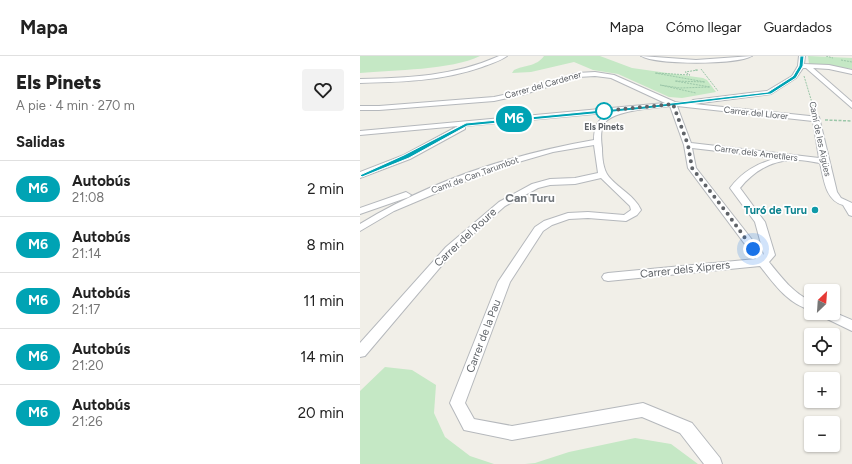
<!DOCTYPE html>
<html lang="es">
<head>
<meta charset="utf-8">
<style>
  body { margin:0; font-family:Figtree,sans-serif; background:#f2f2f2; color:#222; height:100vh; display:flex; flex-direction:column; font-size:15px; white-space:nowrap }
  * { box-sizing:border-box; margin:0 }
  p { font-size:13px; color:#767676 }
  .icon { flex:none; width:22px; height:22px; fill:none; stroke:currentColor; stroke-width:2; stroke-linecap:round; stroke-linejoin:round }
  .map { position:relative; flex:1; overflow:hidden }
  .drawer { display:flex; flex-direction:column; background:#fff; width:360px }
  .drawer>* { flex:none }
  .badge { padding:0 8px; border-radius:13px; font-size:14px; line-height:26px }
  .needle { width:26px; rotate:25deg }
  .controls { position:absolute; left:444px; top:228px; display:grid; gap:8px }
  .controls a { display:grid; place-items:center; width:36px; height:36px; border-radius:4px; background:#fff; box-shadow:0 1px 3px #0004; font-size:20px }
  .you { position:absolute; width:20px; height:20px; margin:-10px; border:3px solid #fff; border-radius:50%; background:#1a73e8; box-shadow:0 0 0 6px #1a73e833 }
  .map>.badge { position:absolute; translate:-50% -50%; box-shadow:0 0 0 2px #fff }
  h2 { padding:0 16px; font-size:15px; line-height:36px }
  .round { display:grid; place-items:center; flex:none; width:42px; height:42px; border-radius:4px; background:#f2f2f2 }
  .summary { display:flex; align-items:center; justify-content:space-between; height:68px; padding:0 16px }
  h1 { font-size:19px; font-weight:800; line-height:30px }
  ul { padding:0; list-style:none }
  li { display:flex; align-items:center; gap:12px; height:56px; padding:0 16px; border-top:1px solid #e0e0e0 }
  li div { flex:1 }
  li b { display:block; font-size:15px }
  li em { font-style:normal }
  li .badge { min-width:44px; font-weight:700; text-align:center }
  header { display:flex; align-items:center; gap:24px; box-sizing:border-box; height:56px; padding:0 20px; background:#fff; border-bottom:1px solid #e0e0e0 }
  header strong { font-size:19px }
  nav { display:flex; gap:22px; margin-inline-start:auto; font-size:14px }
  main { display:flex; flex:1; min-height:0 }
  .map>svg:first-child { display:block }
</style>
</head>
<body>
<header>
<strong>Mapa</strong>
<nav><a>Mapa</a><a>Cómo llegar</a><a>Guardados</a></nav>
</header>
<main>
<section class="drawer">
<div class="summary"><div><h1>Els Pinets</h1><p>A pie · 4 min · 270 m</p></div><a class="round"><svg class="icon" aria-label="heart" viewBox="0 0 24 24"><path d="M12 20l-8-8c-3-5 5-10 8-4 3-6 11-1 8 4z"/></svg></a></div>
<h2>Salidas</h2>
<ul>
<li><span class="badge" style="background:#00a3b4;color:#fff">M6</span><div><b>Autobús</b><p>21:08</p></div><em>2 min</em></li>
<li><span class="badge" style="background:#00a3b4;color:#fff">M6</span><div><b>Autobús</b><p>21:14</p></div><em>8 min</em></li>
<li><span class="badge" style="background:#00a3b4;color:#fff">M6</span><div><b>Autobús</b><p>21:17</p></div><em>11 min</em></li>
<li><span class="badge" style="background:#00a3b4;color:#fff">M6</span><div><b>Autobús</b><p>21:20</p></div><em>14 min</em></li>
<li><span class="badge" style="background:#00a3b4;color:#fff">M6</span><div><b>Autobús</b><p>21:26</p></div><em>20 min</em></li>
</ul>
</section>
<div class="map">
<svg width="492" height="408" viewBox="0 0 492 408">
  <rect width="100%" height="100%" fill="#f1efe8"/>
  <g fill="#c5e8c5">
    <path d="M 0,0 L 120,0 C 91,14 34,14 0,17 Z"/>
    <path d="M 184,0 L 240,0 L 272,12 L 343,22 L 347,24 L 356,36 L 322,42 L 309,41 L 258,18 L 233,14 L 214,6 L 171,16 L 152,17 L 154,14 C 164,9 176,11 184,0 Z"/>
    <polygon points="448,0 492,2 492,13 449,8"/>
    <polygon points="25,311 52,314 76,329 74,357 85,381 110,400 134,408 0,408 0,335"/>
    <polygon points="275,382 311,388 338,408 165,408 175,407 209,396"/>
  </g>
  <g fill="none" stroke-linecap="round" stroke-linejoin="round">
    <g stroke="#b5b8bc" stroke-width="2">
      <g id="street">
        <path d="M 139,0 L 147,0 C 140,5 130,8 122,11 C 82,25 41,26 0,27 L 0,23 C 48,22 95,20 139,0 Z"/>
        <path d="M 281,0 L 336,4 L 392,0 C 377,9 296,9 281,0 Z"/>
        <polygon points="439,0 445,0 444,8 469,9 492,14 492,18 469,13 453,12 492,46 492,52 446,12 443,12 436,22 411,38 333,48 330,46 333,44 407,35 432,20 438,10"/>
        <path d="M 235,16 L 254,19 L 315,46 L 459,61 L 477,136 L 481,142 L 492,147 L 492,160 L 489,159 L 483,149 C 465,144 464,123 460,107 C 451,106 441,103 432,104 C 410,105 393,116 380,132 L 405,166 L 415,199 L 409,206 C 421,221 433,237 451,245 L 451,254 C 428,248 414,228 400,210 L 248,225 L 244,224 L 242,221 L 244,218 L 248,217 L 396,203 L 328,112 L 324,89 L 310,50 C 295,52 252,54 244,68 C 240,74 241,85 242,92 C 242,101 243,114 249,121 C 259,133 275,140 281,154 L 277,159 L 266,165 L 228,162 L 209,163 L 192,169 L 183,175 L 150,226 L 105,347 L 114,363 L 152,370 L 283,347 L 332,367 L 360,402 L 362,408 L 344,408 L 320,377 L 282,361 L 152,384 L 104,374 L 90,347 L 138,226 L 175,171 L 184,165 L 208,157 L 228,156 L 264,159 L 271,154 L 270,150 L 241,122 L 215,128 L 190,129 L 178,132 L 145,150 L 94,195 L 5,300 L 0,301 L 0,287 L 86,191 L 139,146 L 172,128 L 190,123 L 215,122 L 238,117 L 234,89 L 193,96 L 155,107 L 98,128 L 34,155 L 0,175 L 0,168 C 70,125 153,98 234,84 C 234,69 239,60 255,56 L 105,70 L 105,73 L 50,103 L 0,122 L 0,116 L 44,99 L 98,70 L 0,79 L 0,75 L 305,47 L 251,22 L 235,20 L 218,21 L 165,38 L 134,45 L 19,54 L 0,54 L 0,50 L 19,50 L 134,41 L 162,35 L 217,17 ZM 317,50 L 453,65 L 459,102 L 331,87 ZM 332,92 L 418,102 C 398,107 383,115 370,132 L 395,166 L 404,199 L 336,112 Z"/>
        <polygon points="46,136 51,139 49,141 0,158 0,152"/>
        <polygon points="473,256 492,264 492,275 461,260 459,257 473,257"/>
      </g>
    </g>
    <g stroke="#9cc7a9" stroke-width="1" stroke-dasharray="2 1" stroke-linecap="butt">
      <polyline points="466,0 473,2"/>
      <polyline points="481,4 492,6"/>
      <polyline points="341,13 358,35"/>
      <polyline points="335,14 338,14 325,16 330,19 295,17 345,26 315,25 350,31 320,32 300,29 336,37"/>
      <polyline points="444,20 453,50"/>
    </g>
    <g stroke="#9cc7a9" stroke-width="1.5" stroke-dasharray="3 1.5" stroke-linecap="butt">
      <polyline points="453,49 454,54"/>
      <polyline points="465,64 492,65"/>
    </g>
    <use href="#street" fill="#fff" fill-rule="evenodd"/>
  </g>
  <polygon fill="#00a3b4" stroke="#fff" points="440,0 444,0 443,10 436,22 411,38 285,53 107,70 49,102 2,121 0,119 44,99 106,67 285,50 408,36 433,20 439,10"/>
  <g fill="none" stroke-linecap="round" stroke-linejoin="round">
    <polyline stroke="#5f6368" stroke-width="4" stroke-dasharray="0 7.2" points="244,55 313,48 328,89 332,112 367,157 393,193"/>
  </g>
  <circle fill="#fff" stroke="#00a3b4" stroke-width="2" cx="244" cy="55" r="8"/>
  <circle fill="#0f9aa8" stroke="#fff" stroke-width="1.5" cx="455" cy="154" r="4"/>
  <g text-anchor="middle" stroke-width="3.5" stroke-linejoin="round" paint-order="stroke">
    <g font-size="9" fill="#5f6368" stroke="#fff">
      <text transform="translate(183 29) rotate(-16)" y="3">Carrer del Cardener</text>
      <text transform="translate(396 57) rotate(6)" y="3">Carrer del Llorer</text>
      <text transform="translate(460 83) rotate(78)" y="3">Camí de les Aigües</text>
      <text transform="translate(396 97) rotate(7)" y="3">Carrer dels Ametllers</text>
      <text transform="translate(115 119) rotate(-20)" y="3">Camí de Can Tarumbot</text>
    </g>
    <g font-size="9" font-weight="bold" fill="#5f6368" stroke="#fff">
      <text x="244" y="74">Els Pinets</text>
    </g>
    <g font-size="11" font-weight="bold" fill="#0d838f" stroke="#fff" text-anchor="end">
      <text x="447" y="158">Turó de Turu</text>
    </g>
    <g font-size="11" fill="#5f6368" stroke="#fff">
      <text transform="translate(105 181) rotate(-43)" y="4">Carrer del Roure</text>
      <text transform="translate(325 213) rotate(-6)" y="4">Carrer dels Xiprers</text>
      <text transform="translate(123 280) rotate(-69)" y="4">Carrer de la Pau</text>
    </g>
    <g font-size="12" font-weight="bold" fill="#70757a" stroke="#fff">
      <text x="170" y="146">Can Turu</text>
    </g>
  </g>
</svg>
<div class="controls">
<a><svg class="needle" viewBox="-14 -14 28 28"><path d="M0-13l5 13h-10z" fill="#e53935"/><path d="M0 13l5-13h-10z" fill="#767676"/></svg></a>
<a><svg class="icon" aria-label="locate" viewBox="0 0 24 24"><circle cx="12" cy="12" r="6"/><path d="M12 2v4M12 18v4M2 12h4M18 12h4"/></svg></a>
<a>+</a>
<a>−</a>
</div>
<div class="you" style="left:393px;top:193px"></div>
<b class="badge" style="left:154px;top:63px;background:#00a3b4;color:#fff">M6</b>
</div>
</main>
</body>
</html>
